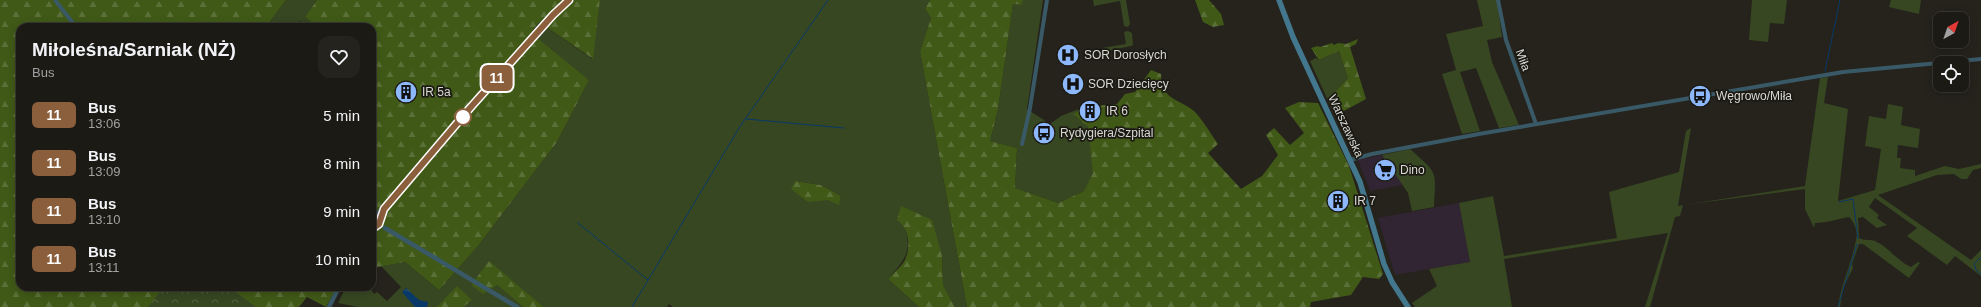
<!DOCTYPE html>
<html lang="en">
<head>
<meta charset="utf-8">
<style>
  body { margin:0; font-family:Arial,sans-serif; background:#25231e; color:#f1f3f6; height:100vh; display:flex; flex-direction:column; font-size:15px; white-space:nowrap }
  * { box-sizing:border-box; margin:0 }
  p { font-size:13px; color:#a0a1a0 }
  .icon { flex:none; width:22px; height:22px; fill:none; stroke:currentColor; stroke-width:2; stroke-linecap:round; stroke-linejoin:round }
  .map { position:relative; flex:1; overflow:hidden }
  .drawer { position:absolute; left:16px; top:23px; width:360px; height:268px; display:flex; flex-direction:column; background:#1c1a15; border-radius:12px; box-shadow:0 2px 10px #0003,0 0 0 1px #3a3834 }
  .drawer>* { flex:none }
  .badge { padding:0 8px; border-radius:6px; font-size:14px; line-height:26px }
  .needle { width:26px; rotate:40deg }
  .buttons { position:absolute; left:1933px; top:12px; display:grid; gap:8px }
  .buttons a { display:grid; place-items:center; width:36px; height:36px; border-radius:8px; background:#1c1a15; box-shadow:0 2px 10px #0003,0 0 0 1px #3a3834; font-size:20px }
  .map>.badge { position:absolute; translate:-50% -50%; box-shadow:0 0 0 2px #fff }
  .round { display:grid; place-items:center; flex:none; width:42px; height:42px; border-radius:12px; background:#25231e }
  .summary { display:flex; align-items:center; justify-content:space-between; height:68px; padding:0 16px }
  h1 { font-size:19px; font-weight:600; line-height:30px }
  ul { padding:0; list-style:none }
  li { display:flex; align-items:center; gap:12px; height:48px; padding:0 16px }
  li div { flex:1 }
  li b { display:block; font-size:15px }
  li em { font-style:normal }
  li .badge { min-width:44px; font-weight:700; text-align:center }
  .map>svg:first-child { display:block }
</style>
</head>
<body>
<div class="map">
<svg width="1981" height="307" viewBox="0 0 1981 307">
  <defs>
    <pattern id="forest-firs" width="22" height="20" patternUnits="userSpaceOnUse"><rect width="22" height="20" fill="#405917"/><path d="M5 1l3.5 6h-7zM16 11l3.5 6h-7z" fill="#5b7038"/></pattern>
    <pattern id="park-crowns" width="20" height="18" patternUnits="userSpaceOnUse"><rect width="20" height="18" fill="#374722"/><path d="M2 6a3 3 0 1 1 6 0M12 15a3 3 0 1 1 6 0" fill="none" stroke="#536141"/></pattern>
    <pattern id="water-ripples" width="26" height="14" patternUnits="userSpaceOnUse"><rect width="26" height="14" fill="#093968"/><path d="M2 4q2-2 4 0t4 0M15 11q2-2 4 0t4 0" fill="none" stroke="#2c557d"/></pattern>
  </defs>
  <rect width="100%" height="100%" fill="#25231c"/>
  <g fill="#322533">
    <polygon points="1382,155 1403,185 1370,191 1358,160"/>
    <polygon points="1459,203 1470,262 1395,275 1378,218"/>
  </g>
  <g fill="#374722" fill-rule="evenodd">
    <polygon points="286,0 317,0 305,17 317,27 307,27 300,21 296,27 266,27"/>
    <path d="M 600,0 L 930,0 L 925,9 L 931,18 L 920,51 L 967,307 L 955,307 L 943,285 L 942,256 L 903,224 C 914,251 905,259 888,279 L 919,307 L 673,307 L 669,304 L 667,307 L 544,307 L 489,262 L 471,285 L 497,285 L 523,307 L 357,307 L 338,303 L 346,287 L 369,287 L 374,294 L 377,292 L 387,301 L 401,287 L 381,266 L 405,262 L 439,290 L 478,246 L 557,142 L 589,80 L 531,34 L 539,22 L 592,59 ZM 795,181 L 821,185 L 841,196 L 839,204 Z"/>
    <polygon points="1023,0 1043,0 1027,109 1050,124 1061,116 1084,107 1073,114 1088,127 1094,173 1084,191 1058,203 1015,188 1017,148 990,141 998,109 1013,4 1022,5"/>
    <polygon points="1093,0 1126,0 1130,24 1128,27 1124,26 1120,1 1094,6"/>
    <polygon points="1477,0 1497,0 1502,37 1487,40 1492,62 1519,125 1499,128 1476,68 1460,72 1480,131 1462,134 1442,74 1456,70 1446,34 1483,26"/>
    <polygon points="1752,0 1787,0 1784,24 1770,23 1768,42 1749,40"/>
    <polygon points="1891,0 1921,0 1919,14 1889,7"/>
    <polygon points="1128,31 1132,33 1133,45 1131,46 1102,52 1102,48 1126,44 1124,32"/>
    <polygon points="1339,51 1348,78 1333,94 1332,99 1340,113 1335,116 1310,61 1316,58 1319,60"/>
    <path d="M 1828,77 L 1824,103 L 1848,109 L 1838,201 L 1875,190 L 1881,149 L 1865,146 L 1869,116 L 1886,119 L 1888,104 L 1903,107 L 1901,125 L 1920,129 L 1918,148 L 1898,145 L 1897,158 L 1901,158 L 1900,168 L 1915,170 L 1915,176 L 1945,166 L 1959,169 L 1981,164 L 1981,168 L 1973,170 L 1967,179 L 1961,179 L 1954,174 L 1937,175 L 1878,195 L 1971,260 L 1981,250 L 1981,276 L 1955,256 L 1947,265 L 1907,236 L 1917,228 L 1875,198 L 1869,207 L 1879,215 L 1877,218 L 1887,225 L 1877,228 L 1863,217 L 1858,218 L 1859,238 C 1865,241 1870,239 1875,241 C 1889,247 1897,261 1911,267 L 1918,262 L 1920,263 L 1909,278 L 1863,244 L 1859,244 L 1852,264 L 1853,268 L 1843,288 L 1840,307 L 1838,307 C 1841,284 1852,263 1856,240 C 1858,232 1855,223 1849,217 C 1837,219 1827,223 1815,223 L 1814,228 L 1805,209 L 1805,189 L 1683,205 L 1680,216 L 1675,217 L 1650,307 L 1645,307 L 1668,233 L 1504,259 L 1512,307 L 1415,307 L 1412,303 L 1437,286 L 1429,269 L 1470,262 L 1459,203 L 1493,196 L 1504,256 L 1617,238 L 1609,192 L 1679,172 L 1686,131 L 1691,128 L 1678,206 L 1683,205 L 1805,186 L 1820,78 Z"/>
    <path d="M 1410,149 C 1438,174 1436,170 1434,207 L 1412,211 L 1408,193 L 1382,155 Z"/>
  </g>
  <g fill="url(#forest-firs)">
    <polygon points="0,0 286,0 266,27 20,27 20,287 337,287 326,307 307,297 299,307 0,307"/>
    <polygon points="317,0 600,0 593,59 539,22 531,33 589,80 557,142 478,246 439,290 405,262 372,268 372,27 317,27 305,17"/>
    <path d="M 930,0 L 1023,0 L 1022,5 L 1013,4 L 998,109 L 990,141 L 1017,148 L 1015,188 L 1058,203 L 1084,191 L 1093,173 L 1088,127 L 1073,114 L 1084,107 L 1117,104 L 1125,94 L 1135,92 L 1151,70 L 1161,74 C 1161,100 1178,98 1194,111 C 1203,120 1210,133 1218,144 L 1208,153 L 1241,189 L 1262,176 L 1278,155 L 1266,135 L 1274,128 L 1290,145 L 1304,133 L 1285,108 L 1299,102 L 1318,103 L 1349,166 L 1383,274 L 1379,279 L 1363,277 L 1351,295 L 1311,302 L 1310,307 L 967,307 L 920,51 L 931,18 L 925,9 Z"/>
    <polygon points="1195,0 1209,0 1221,14 1224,25 1213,27 1203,22"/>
    <polygon points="1358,39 1356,44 1350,47 1366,99 1340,113 1332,99 1333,94 1348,78 1339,51 1319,60 1311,48 1318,46 1320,47 1332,43 1334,45 1338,43 1346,44"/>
    <polygon points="795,181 821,185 841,196 839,205 828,200 808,202 791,189"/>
    <path d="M 901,206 L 932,220 L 942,256 L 943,285 L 955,307 L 919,307 L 888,279 C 893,273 904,265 906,257 C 911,245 908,227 897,220 Z"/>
    <polygon points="489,261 544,307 523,307 497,285 483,294 471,285"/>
    <polygon points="457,286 472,300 463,307 437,307"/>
  </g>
  <polygon fill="url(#park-crowns)" points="164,287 229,287 256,307 148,307"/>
  <polygon fill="url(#water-ripples)" points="406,288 419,300 428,302 427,307 415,307 402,292"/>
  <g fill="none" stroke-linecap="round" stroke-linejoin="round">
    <g stroke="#093968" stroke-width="1">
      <polyline points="1825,71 1840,0"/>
      <polyline points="746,119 844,128"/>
      <polyline points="1839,202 1853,199 1858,239"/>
      <polyline points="578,223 648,280"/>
      <polyline points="1981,257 1974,264 1976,270 1981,274"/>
      <polyline points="632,307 739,128 828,0"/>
      <polyline points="1838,307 1857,244"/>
    </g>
    <g stroke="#3a5967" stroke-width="4">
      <polyline points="55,0 76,27"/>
      <polyline points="1498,0 1506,40 1536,124"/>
      <polyline points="1022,144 1030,108 1047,0"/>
      <polyline points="1350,160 1372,154 1479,134 1843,72 1981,59"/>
    </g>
    <g stroke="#3a5967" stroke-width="4.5">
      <polyline points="372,216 384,209 470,108 553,15 569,0"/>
      <polyline points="385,228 517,307"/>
      <polyline points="372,229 379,224 383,210"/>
      <polyline points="329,307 339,287"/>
    </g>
    <polyline stroke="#43778d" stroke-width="5.5" points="1279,0 1293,37 1360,182 1384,264 1392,282 1408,307"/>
  </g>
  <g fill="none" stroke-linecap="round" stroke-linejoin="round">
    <g stroke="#fff" stroke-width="9">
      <polyline id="line" points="372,229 379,224 384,209 470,108 553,15 569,0"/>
    </g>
    <use href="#line" stroke="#8b5e3c" stroke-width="6"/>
  </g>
  <defs>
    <g id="hospital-disc" transform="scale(1.15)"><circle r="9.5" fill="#8db9fc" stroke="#1b1a13"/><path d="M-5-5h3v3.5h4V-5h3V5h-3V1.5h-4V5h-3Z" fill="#111"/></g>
    <g id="building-disc" transform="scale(1.15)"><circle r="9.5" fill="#8db9fc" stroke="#1b1a13"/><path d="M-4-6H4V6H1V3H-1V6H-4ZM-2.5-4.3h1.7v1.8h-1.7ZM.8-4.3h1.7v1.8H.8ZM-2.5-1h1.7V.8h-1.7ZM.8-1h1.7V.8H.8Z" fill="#111"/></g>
    <g id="bus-disc" transform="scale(1.15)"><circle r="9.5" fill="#8db9fc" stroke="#1b1a13"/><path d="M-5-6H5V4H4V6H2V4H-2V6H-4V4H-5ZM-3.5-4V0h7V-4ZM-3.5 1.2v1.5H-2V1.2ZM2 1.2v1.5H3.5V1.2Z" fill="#111"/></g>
    <g id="supermarket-disc" transform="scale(1.15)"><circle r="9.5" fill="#8db9fc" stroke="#1b1a13"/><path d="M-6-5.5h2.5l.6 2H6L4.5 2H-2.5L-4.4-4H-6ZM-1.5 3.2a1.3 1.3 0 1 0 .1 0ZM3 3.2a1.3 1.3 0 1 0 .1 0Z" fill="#111"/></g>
  </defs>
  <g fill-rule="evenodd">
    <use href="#hospital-disc" x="1068" y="55"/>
    <use href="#hospital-disc" x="1073" y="84"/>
    <use href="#building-disc" x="406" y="92"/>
    <use href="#bus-disc" x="1700" y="96"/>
    <use href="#building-disc" x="1090" y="111"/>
    <use href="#bus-disc" x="1044" y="133"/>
    <use href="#supermarket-disc" x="1385" y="170"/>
    <use href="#building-disc" x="1338" y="201"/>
  </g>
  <circle fill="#fff" stroke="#8b5e3c" stroke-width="2" cx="463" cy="117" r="8"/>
  <g text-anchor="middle" stroke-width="3.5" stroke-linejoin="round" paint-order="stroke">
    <g font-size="12" fill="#d9d8d3" stroke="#1b1a13" text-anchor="start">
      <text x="1084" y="59">SOR Dorosłych</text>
      <text x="1088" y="88">SOR Dziecięcy</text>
      <text x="422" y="96">IR 5a</text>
      <text x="1716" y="100">Węgrowo/Miła</text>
      <text x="1106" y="115">IR 6</text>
      <text x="1060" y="137">Rydygiera/Szpital</text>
      <text x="1400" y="174">Dino</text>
      <text x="1354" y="205">IR 7</text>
    </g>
    <g font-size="12" fill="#d9d8d3" stroke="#1b1a13">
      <text transform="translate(1523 60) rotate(70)" y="4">Miła</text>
      <text transform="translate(1346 126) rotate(65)" y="4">Warszawska</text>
    </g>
  </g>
</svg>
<div class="buttons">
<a><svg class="needle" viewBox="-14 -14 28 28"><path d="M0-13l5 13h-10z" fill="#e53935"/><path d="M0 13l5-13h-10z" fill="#a0a1a0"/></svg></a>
<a><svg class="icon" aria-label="locate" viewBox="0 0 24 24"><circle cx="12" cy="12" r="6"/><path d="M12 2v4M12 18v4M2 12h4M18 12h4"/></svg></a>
</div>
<b class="badge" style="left:497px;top:78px;background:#8b5e3c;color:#fff">11</b>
<section class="drawer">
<div class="summary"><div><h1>Miłoleśna/Sarniak (NŻ)</h1><p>Bus</p></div><a class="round"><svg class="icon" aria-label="heart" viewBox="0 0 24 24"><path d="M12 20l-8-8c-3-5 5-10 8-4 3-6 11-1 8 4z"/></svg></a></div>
<ul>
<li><span class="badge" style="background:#8b5e3c;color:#fff">11</span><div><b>Bus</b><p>13:06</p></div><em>5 min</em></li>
<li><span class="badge" style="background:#8b5e3c;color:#fff">11</span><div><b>Bus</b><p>13:09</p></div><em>8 min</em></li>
<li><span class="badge" style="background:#8b5e3c;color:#fff">11</span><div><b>Bus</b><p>13:10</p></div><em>9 min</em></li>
<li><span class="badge" style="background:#8b5e3c;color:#fff">11</span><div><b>Bus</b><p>13:11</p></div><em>10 min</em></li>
</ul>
</section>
</div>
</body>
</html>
